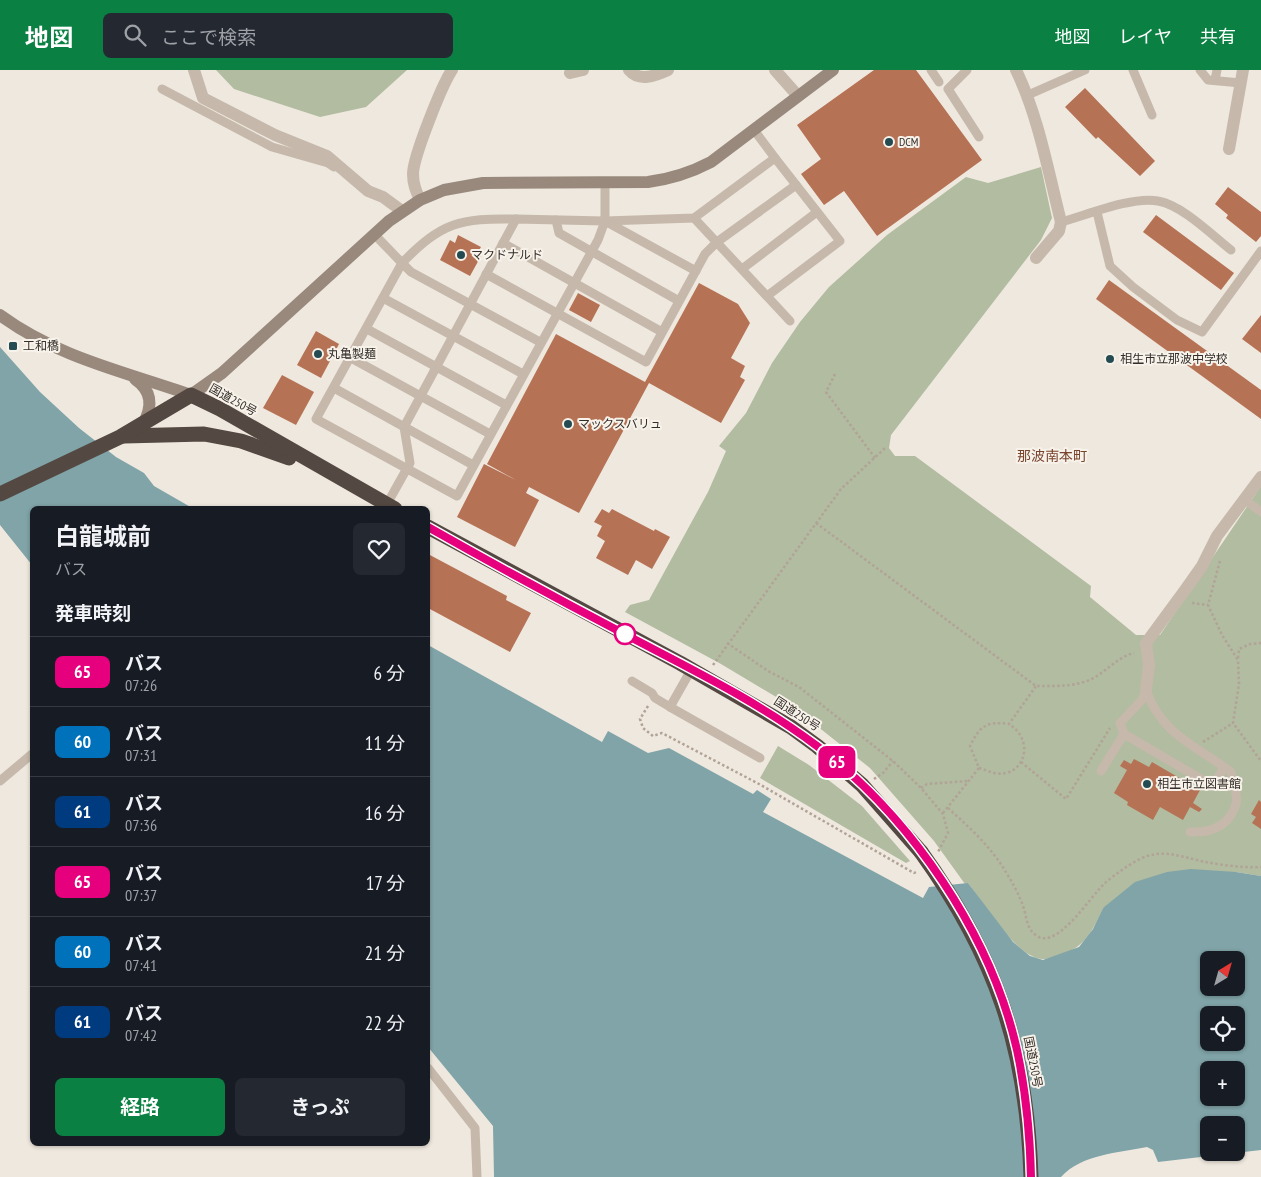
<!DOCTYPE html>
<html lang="ja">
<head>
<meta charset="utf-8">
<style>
  body { margin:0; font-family:"PT Sans Narrow","Noto Sans JP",sans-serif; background:#242831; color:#f1f3f6; height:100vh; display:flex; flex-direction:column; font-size:19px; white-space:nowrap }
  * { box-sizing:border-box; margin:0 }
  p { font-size:16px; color:#9ea1a6 }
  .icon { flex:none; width:28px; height:28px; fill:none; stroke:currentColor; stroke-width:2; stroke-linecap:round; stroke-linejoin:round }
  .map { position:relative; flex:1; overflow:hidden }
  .details { position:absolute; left:30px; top:436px; width:400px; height:640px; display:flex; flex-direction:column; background:#171b24; border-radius:8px; box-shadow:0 1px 4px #0004 }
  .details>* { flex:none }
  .badge { padding:0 10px; border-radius:8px; font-size:18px; line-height:32px }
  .needle { width:32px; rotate:37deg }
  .buttons { position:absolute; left:1200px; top:881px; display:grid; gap:10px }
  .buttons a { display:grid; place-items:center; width:45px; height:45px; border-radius:8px; background:#171b24; box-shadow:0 1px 4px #0004; font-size:25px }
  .map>.badge { position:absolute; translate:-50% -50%; box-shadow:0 0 0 2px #fff }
  h2 { padding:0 25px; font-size:19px; line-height:45px }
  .round { display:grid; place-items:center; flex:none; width:52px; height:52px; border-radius:8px; background:#242831 }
  .overview { display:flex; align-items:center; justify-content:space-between; height:85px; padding:0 25px }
  h1 { font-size:24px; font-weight:700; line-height:38px }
  .button { display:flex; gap:10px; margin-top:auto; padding:10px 25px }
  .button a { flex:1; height:58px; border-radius:8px; background:#0b8043; color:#fff; font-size:20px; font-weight:700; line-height:58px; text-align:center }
  .button a+a { background:#242831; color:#f1f3f6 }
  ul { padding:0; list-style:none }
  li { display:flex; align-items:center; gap:15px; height:70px; padding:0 25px; border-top:1px solid #363941 }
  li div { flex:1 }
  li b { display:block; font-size:19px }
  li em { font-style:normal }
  li .badge { min-width:55px; font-weight:700; text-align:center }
  header { display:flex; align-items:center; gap:30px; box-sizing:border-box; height:70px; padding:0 25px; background:#0b8043; color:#fff }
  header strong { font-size:24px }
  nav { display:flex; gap:28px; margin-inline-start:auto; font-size:18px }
  .search { width:350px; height:45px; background:#242831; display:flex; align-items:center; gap:12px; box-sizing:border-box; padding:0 18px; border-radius:8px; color:#9ea1a6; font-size:19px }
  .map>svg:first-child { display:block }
</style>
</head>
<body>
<header>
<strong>地図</strong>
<div class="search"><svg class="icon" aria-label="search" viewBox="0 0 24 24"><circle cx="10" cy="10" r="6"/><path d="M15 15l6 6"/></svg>ここで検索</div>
<nav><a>地図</a><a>レイヤ</a><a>共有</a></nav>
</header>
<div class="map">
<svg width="1261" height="1107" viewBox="0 0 1261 1107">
  <rect width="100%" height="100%" fill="#efe8de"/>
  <g fill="#b1bca0">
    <polygon points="216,0 407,0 366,37 320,47 234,19"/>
    <path d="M 1041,97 L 1052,148 L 1041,170 L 891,365 L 889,378 L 895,386 L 915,386 L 1091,516 L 1090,527 L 1136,565 L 1160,565 L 1261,416 L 1261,806 L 1236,802 L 1103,838 C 1093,860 1085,877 1061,885 C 1055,886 1048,890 1042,889 C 1016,887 983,833 968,813 L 965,814 L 934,771 L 870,698 L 793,637 L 721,594 L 625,542 L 630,535 L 649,530 L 708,422 L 726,381 L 719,376 L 746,343 L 772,293 L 800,252 L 829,217 L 887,165 L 966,107 L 988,113 Z"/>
    <polygon points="778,676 809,695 862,736 910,791 906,793 760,708"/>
  </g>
  <g fill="#80a4a8" fill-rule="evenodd">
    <polygon points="0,277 40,322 79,358 116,387 144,403 154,416 194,439 32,439 32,495 0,455"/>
    <path d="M 428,575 L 602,672 L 608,661 L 648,683 L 669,678 L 753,724 L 757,720 L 771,729 L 763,742 L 923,828 L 929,817 L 968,813 L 1013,872 L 1030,886 L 1043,890 L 1079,877 L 1093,859 L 1103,838 L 1135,812 L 1167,802 L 1191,799 L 1236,802 L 1261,806 L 1261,1080 L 1158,1092 L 1153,1080 L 1147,1077 C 1118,1083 1082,1084 1061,1107 L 494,1107 L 493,1056 L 428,977 ZM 1209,890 L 1236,890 L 1236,918 L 1209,918 ZM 1209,945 L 1236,945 L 1236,972 L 1209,972 ZM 1209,1000 L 1236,1000 L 1236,1028 L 1209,1028 ZM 1209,1055 L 1236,1055 L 1236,1082 L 1209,1082 Z"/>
  </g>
  <g fill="#b67255">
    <polygon points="874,0 916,0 982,90 877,166 844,121 824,135 801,104 821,89 797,55"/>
    <polygon points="1085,18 1155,91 1140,106 1098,67 1096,69 1065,37"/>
    <polygon points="1228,117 1261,142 1261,166 1256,172 1226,148 1228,145 1215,134"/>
    <polygon points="1156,145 1234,203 1221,220 1143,162"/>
    <polygon points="458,165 481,177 477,184 481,186 470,206 440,190 450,170 455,173"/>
    <polygon points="1109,210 1261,320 1261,349 1096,229"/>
    <polygon points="699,213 738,234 750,253 731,288 745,296 740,307 745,310 721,353 649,313 579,443 529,417 526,423 539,430 515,477 457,447 484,394 516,410 487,394 556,264 645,312"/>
    <polygon points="578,223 600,235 591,252 569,240"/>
    <polygon points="1261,245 1261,283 1242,269"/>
    <polygon points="316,261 339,274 321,308 297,295"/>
    <polygon points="282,305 314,322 296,355 263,338"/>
    <polygon points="602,439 609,443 612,439 654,461 655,459 670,467 652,499 636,490 628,505 596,488 605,471 597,466 602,456 594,452"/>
    <polygon points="428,484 507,526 506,530 531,543 510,582 428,538"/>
    <polygon points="1134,689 1149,697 1152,692 1200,720 1193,733 1202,739 1199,742 1190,737 1183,750 1160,737 1153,750 1127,735 1128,732 1114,723 1127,700 1120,696 1124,690 1131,694"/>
    <polygon points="1259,730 1261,732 1261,759 1252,753 1256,747 1251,744"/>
  </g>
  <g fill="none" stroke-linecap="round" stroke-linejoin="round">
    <g stroke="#b1a396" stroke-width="2.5" stroke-dasharray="2.5 2.5" stroke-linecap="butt">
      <polyline points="835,304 826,322 875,388"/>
      <path d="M 816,453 L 1036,616 C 1053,616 1070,617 1087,611 C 1104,605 1116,587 1134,583"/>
      <polyline points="1220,491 1208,535 1222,565 1238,590 1239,614 1233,653 1261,691"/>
      <polyline points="1192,533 1208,535"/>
      <polyline points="727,573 768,601 799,617 893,691 921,718 943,744 948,763 938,782"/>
      <polyline points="1238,588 1239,579 1250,574 1261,573"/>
      <polyline points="713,595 841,419 885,378"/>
      <polyline points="648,636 640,649 643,658 653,666 662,663 759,714 914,803 918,801"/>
      <polyline points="1203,672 1233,653"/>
      <polyline points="1021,692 1066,729 1110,658"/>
      <path d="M 979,698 C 984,699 989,702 994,703 C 1023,709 1037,672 1009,654"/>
      <polyline points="874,709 883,703 893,691"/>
      <polyline points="921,718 927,714 968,711"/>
      <path d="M 948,738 C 968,756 990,776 1004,799 C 1011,810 1019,824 1023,836 C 1027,847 1026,859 1037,866 C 1057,880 1091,826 1104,814 C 1114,805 1127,796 1138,790 C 1160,778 1179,786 1201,791 C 1220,795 1241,798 1261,797"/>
      <path d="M 943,743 L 979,698 L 970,676 C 980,656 986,651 1009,654 L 1036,616"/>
    </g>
    <g stroke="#c6b9ab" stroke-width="9">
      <polyline points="931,0 939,12"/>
      <polyline points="967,0 948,19 979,67"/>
      <polyline points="1133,0 1152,45"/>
      <polyline points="1200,0 1208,10 1241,13"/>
      <polyline points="1215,10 1217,0"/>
      <polyline points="162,19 272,77 328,93 334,97"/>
      <polyline points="1028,25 1085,0"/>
      <polyline points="1097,142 1110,196 1133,217 1177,250 1202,262 1261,181"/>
      <polyline points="694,148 790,251"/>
      <path d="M 516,149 C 460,148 442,152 402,193 L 411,202 L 540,272"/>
      <polyline points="556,150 559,163 679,231"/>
      <path d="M 1061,152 C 1087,145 1132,126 1158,131 C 1182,135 1212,165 1231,180"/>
      <polyline points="374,164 402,193 316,349 457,426 598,170 605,151"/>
      <polyline points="503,173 662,262"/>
      <polyline points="742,199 817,142"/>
      <polyline points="696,201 605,151 694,148 775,88 754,60"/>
      <polyline points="486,204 646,292 705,184 717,172 796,115"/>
      <polyline points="767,226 840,171 775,88"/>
      <polyline points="383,228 523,304"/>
      <polyline points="367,259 506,335"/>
      <polyline points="351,288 490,364"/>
      <polyline points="334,318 473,395"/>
      <polyline points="1244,429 1261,442"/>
      <polyline points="387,434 410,393 404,357 516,149 605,151 605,113"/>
      <polyline points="632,611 652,623 655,628 670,637 760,688"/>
      <path d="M 1146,620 C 1162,665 1195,675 1231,702 C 1233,711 1238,725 1236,734 C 1229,757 1211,763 1190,762"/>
      <polyline points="1146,620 1142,630 1120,653 1124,664 1213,716 1224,697"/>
      <polyline points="670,637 691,600"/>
      <polyline points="1101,701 1124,664"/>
      <polyline points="0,711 32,684"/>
      <polyline points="428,998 475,1058 477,1107"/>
    </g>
    <g stroke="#c6b9ab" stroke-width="12">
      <polyline points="194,0 203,28 275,65 327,86 368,121 383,127 402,141"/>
      <path d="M 629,0 C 639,12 655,6 668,0"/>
      <polyline points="775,0 798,26"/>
      <path d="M 1016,0 C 1039,48 1048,101 1061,152 L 1059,161 L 1036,188"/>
      <polyline points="570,3 583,0"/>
      <polyline points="1229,79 1243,0"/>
      <path d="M 420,130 C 416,121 413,114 413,104 C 413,87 442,15 452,0"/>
      <polyline points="1146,620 1149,595 1146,573 1185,520 1202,496 1217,466 1261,407"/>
    </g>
    <g stroke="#99897d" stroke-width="12">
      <path d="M 0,245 C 59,288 123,301 191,325 L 222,303 L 389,151 L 420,130 L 444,120 L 483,113 L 648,112 C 671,109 690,103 711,92 L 833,0"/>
      <path d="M 135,309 C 152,321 153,336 143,354"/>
    </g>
    <g stroke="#544842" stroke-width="15">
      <polyline points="124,366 204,364 241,371 289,388"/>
      <polyline points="0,424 120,367 191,325 220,339 395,439"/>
      <polyline points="428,457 680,593 791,657 817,676 862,715 921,782"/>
    </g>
    <path stroke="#544842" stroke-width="15" d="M 921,782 C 996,886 1027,979 1031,1107"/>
  </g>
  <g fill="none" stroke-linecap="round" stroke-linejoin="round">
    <g stroke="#fff" stroke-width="11">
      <path id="line" d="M 428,457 C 495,495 563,532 632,568 C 695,601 760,633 817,676 C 911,747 991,864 1017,980 C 1026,1022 1030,1064 1031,1107"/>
    </g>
    <use href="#line" stroke="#e6007e" stroke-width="8"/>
  </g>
  <g fill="#244b51" stroke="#f7f2ea" stroke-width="2">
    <circle cx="889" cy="72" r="5"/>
    <circle cx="461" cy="185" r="5"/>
    <rect x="8" y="271" width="10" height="10" rx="2.5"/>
    <circle cx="318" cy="284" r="5"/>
    <circle cx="1110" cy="289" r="5"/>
    <circle cx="568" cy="354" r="5"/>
    <circle cx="1147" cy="714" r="5"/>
  </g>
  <circle fill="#fff" stroke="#e6007e" stroke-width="2.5" cx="625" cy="564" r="10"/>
  <g text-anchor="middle" stroke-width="4" stroke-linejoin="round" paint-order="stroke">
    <g font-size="12" fill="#342d29" stroke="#f7f2ea" text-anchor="start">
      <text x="899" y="76">DCM</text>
      <text x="471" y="189">マクドナルド</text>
      <text x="23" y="280">工和橋</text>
      <text x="328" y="288">丸亀製麺</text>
      <text x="1120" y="293">相生市立那波中学校</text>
      <text x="578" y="358">マックスバリュ</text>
      <text x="1157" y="718">相生市立図書館</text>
    </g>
    <g font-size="12" fill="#342d29" stroke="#f7f2ea">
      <text transform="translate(233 330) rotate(29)" y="4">国道250号</text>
      <text transform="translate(797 644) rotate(33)" y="4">国道250号</text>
      <text transform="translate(1033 992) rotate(79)" y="4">国道250号</text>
    </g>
    <g font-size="14" fill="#79432d" stroke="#f7f2ea">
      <text x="1052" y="391">那波南本町</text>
    </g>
  </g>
</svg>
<div class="buttons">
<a><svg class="needle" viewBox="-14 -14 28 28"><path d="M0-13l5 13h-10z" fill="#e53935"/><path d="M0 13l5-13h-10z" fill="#9ea1a6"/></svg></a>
<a><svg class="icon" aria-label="locate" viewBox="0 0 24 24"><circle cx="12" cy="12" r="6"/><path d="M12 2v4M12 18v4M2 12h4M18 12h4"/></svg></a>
<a>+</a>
<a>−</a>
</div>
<b class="badge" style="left:837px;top:692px;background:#e6007e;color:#fff">65</b>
<section class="details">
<div class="overview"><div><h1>白龍城前</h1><p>バス</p></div><a class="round"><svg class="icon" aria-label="heart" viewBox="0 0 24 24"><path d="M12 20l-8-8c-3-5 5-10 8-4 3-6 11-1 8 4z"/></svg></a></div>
<h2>発車時刻</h2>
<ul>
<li><span class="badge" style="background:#e6007e;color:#fff">65</span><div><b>バス</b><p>07:26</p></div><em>6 分</em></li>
<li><span class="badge" style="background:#0072bc;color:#fff">60</span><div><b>バス</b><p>07:31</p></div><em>11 分</em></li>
<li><span class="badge" style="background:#003b80;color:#fff">61</span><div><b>バス</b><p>07:36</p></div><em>16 分</em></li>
<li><span class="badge" style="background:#e6007e;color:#fff">65</span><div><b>バス</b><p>07:37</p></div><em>17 分</em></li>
<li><span class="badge" style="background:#0072bc;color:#fff">60</span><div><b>バス</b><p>07:41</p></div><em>21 分</em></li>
<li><span class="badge" style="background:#003b80;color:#fff">61</span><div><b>バス</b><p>07:42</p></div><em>22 分</em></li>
</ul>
<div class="button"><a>経路</a><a>きっぷ</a></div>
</section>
</div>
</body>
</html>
